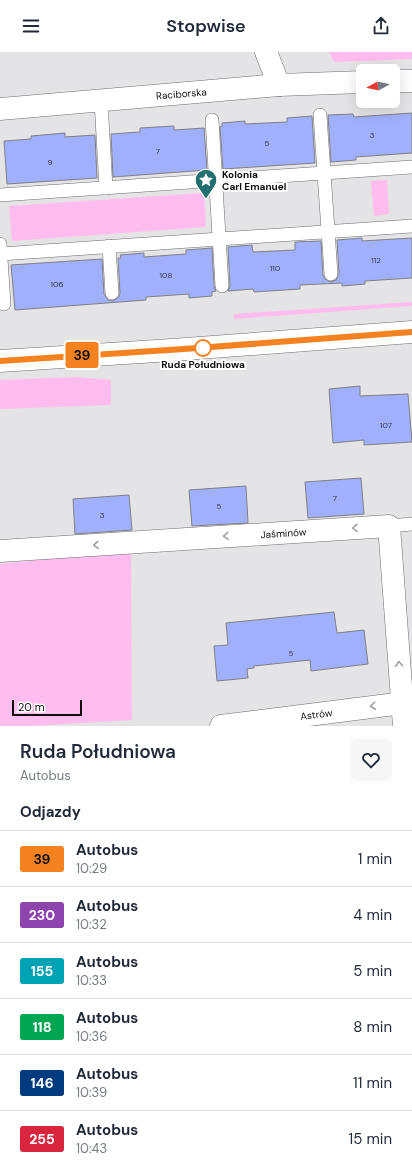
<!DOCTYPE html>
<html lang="pl">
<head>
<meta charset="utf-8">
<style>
  body { margin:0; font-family:"DM Sans",sans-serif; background:#f6f6f7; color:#1f2937; height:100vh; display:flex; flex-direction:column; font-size:15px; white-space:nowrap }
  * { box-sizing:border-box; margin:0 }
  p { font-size:13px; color:#747a83 }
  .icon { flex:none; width:22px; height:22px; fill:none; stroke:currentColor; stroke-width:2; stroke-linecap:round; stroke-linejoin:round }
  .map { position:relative; height:674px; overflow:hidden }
  .side { display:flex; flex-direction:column; background:#fff; flex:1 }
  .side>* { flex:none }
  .badge { padding:0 8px; border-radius:3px; font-size:14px; line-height:26px }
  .needle { width:26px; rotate:262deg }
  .tools { position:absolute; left:356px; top:12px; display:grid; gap:8px }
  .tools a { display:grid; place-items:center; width:44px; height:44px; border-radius:6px; background:#fff; box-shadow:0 4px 16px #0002; font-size:20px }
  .scale { position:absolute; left:12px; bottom:10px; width:70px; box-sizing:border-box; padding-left:4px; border:2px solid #0f0f10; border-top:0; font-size:11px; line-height:14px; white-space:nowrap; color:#0f0f10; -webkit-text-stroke:3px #fff; paint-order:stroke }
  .map>.badge { position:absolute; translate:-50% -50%; box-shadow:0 0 0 2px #fff }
  h2 { padding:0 20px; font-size:15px; line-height:36px }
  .round { display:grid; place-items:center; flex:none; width:42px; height:42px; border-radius:6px; background:#f6f6f7 }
  .head { display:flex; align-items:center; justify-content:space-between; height:68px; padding:0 20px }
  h1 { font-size:19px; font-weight:600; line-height:30px }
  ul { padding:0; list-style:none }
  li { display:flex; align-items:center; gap:12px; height:56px; padding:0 20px; border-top:1px solid #e0e1e3 }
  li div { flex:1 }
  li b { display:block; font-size:15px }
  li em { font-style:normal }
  li .badge { min-width:44px; font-weight:700; text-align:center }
  header { display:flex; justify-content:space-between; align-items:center; height:52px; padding:0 20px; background:#fff; font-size:18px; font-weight:600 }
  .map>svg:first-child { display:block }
</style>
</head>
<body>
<header><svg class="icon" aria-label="menu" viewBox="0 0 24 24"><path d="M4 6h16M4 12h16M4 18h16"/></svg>Stopwise<svg class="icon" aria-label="share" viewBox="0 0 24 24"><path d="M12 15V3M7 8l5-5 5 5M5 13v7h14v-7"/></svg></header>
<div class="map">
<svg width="412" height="674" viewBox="0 0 412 674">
  <rect width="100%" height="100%" fill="#e4e3e6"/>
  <g fill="#ffbcef">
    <polygon points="329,0 412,0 412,7 334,10"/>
    <polygon points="387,128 389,162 374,164 371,129"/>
    <polygon points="204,141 206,175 12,189 9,154"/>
    <polygon points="412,250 412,254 234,267 234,262"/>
    <polygon points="76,325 111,328 111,353 0,357 0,328"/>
    <polygon points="131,498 132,668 29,674 0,674 0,512"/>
  </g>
  <g fill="#a0b0fc" stroke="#7f8082">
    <polygon points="412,61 412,101 356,105 356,108 331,110 328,63 353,62 354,65"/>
    <polygon points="312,64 315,111 223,117 220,75 222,74 222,71 245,69 245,72 287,70 287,66"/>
    <polygon points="174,74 174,78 204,76 207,118 113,125 111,82 140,80 140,76"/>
    <polygon points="65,81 65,85 95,83 97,126 7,132 4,89 31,87 31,84"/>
    <polygon points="362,186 362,189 412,186 412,226 365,229 365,232 342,234 342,231 300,233 300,237 254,240 253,237 228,239 230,234 228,195 252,193 253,200 295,198 295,190 321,189 323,223 325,227 331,230 336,228 339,222 337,188"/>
    <polygon points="212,196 214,234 216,239 212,240 212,244 189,246 189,242 146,245 146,248 15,258 11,213 102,207 104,242 108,248 113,249 119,245 120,241 118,206 121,206 120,203 144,201 144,205 186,202 186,198"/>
    <polygon points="360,334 360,344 408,342 412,390 364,393 364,388 333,391 329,337"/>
    <polygon points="361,426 364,462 308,466 305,430"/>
    <polygon points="246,434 248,471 192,474 189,438"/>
    <polygon points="129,443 132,478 75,482 73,447"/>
    <polygon points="334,560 337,581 364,578 368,612 311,619 310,608 254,614 254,616 247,617 248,626 217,629 214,594 228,593 226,571"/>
  </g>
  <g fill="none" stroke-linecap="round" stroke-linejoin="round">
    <g stroke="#6d6c6f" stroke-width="14">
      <g id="service">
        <polyline points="101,49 106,136"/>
        <polyline points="320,63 331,222"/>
        <polyline points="212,68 222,234"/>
        <polyline points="0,143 412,115"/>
        <polyline points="0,192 4,252"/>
        <polyline points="109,194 112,241"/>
        <polyline points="0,202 412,174"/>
        <polyline points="389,474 412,472"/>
      </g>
    </g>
    <g stroke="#6d6c6f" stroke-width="23">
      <g id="minor">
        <polyline points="266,0 279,33"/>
        <polyline points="393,29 412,29"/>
        <path id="s1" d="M 0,57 L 279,33 L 363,30"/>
        <path id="s2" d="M 0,499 L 389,474 L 404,674"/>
        <path id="s3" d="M 221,674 L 412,650"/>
      </g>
    </g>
    <g stroke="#6d6c6f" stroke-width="23">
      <polyline id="tertiary" points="0,309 172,298 412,280"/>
    </g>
    <use href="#service" stroke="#fff" stroke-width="13"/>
    <use href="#minor" stroke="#fff" stroke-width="22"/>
    <use href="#tertiary" stroke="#fff" stroke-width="22"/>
  </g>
  <defs><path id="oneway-chevron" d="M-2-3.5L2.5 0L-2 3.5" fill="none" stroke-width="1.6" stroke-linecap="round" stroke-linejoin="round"/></defs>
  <g stroke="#9f9f9f">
    <use href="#oneway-chevron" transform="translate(355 476) rotate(176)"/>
    <use href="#oneway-chevron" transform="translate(226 484) rotate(176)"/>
    <use href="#oneway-chevron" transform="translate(96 493) rotate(176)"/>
    <use href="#oneway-chevron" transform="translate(399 612) rotate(-94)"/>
    <use href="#oneway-chevron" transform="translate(373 654) rotate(173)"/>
  </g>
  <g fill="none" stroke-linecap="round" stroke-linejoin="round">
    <g stroke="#fff" stroke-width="9">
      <polyline id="line" points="0,309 184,297 412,280"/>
    </g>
    <use href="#line" stroke="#f58220" stroke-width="6"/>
  </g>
  <defs>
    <g id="sight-pin" transform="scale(1.15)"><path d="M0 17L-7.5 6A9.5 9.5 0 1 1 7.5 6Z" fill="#236e6e" stroke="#fff"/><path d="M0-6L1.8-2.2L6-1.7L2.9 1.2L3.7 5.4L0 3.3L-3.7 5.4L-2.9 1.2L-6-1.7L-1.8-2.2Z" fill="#fff"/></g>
  </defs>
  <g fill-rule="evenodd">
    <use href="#sight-pin" x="206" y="128"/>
  </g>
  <circle fill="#fff" stroke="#f58220" stroke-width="2" cx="203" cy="296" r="8"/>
  <g text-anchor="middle" stroke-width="4" stroke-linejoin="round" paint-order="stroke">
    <g font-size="8" fill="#33374b">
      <text x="372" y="86">3</text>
      <text x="267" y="94">5</text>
      <text x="158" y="102">7</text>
      <text x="50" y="113">9</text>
      <text x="376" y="211">112</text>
      <text x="275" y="219">110</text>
      <text x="166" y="226">108</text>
      <text x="57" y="235">106</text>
      <text x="386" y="376">107</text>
      <text x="335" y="449">7</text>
      <text x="219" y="457">5</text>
      <text x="102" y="466">3</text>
      <text x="291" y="604">5</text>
    </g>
    <g font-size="10" fill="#0f0f10" stroke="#fff">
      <text dy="4" stroke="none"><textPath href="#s1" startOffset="182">Raciborska</textPath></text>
      <text dy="4" stroke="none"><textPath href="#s2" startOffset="284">Jaśminów</textPath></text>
      <text dy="4" stroke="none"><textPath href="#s3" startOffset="96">Astrów</textPath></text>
    </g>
    <g font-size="10" font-weight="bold" fill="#0f0f10" stroke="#fff" text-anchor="start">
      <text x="222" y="126">Kolonia<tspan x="222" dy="12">Carl Emanuel</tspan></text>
    </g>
    <g font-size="10" font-weight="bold" fill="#0f0f10" stroke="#fff">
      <text x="203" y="316">Ruda Południowa</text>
    </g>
  </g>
</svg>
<div class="tools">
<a><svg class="needle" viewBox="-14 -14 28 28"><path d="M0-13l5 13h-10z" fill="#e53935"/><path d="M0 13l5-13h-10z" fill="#747a83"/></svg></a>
</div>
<div class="scale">20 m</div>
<b class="badge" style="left:82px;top:303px;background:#f58220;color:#111">39</b>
</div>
<section class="side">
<div class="head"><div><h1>Ruda Południowa</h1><p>Autobus</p></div><a class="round"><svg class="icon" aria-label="heart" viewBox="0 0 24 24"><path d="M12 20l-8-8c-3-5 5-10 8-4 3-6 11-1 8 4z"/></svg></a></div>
<h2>Odjazdy</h2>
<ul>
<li><span class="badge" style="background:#f58220;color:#111">39</span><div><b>Autobus</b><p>10:29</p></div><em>1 min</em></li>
<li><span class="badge" style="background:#8e44ad;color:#fff">230</span><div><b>Autobus</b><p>10:32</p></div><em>4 min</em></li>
<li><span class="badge" style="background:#00a3b4;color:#fff">155</span><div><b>Autobus</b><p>10:33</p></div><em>5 min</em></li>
<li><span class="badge" style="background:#00a651;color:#fff">118</span><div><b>Autobus</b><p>10:36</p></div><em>8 min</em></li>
<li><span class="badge" style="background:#003b80;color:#fff">146</span><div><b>Autobus</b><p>10:39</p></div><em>11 min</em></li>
<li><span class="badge" style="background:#d7263d;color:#fff">255</span><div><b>Autobus</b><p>10:43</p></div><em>15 min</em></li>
</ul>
</section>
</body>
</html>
